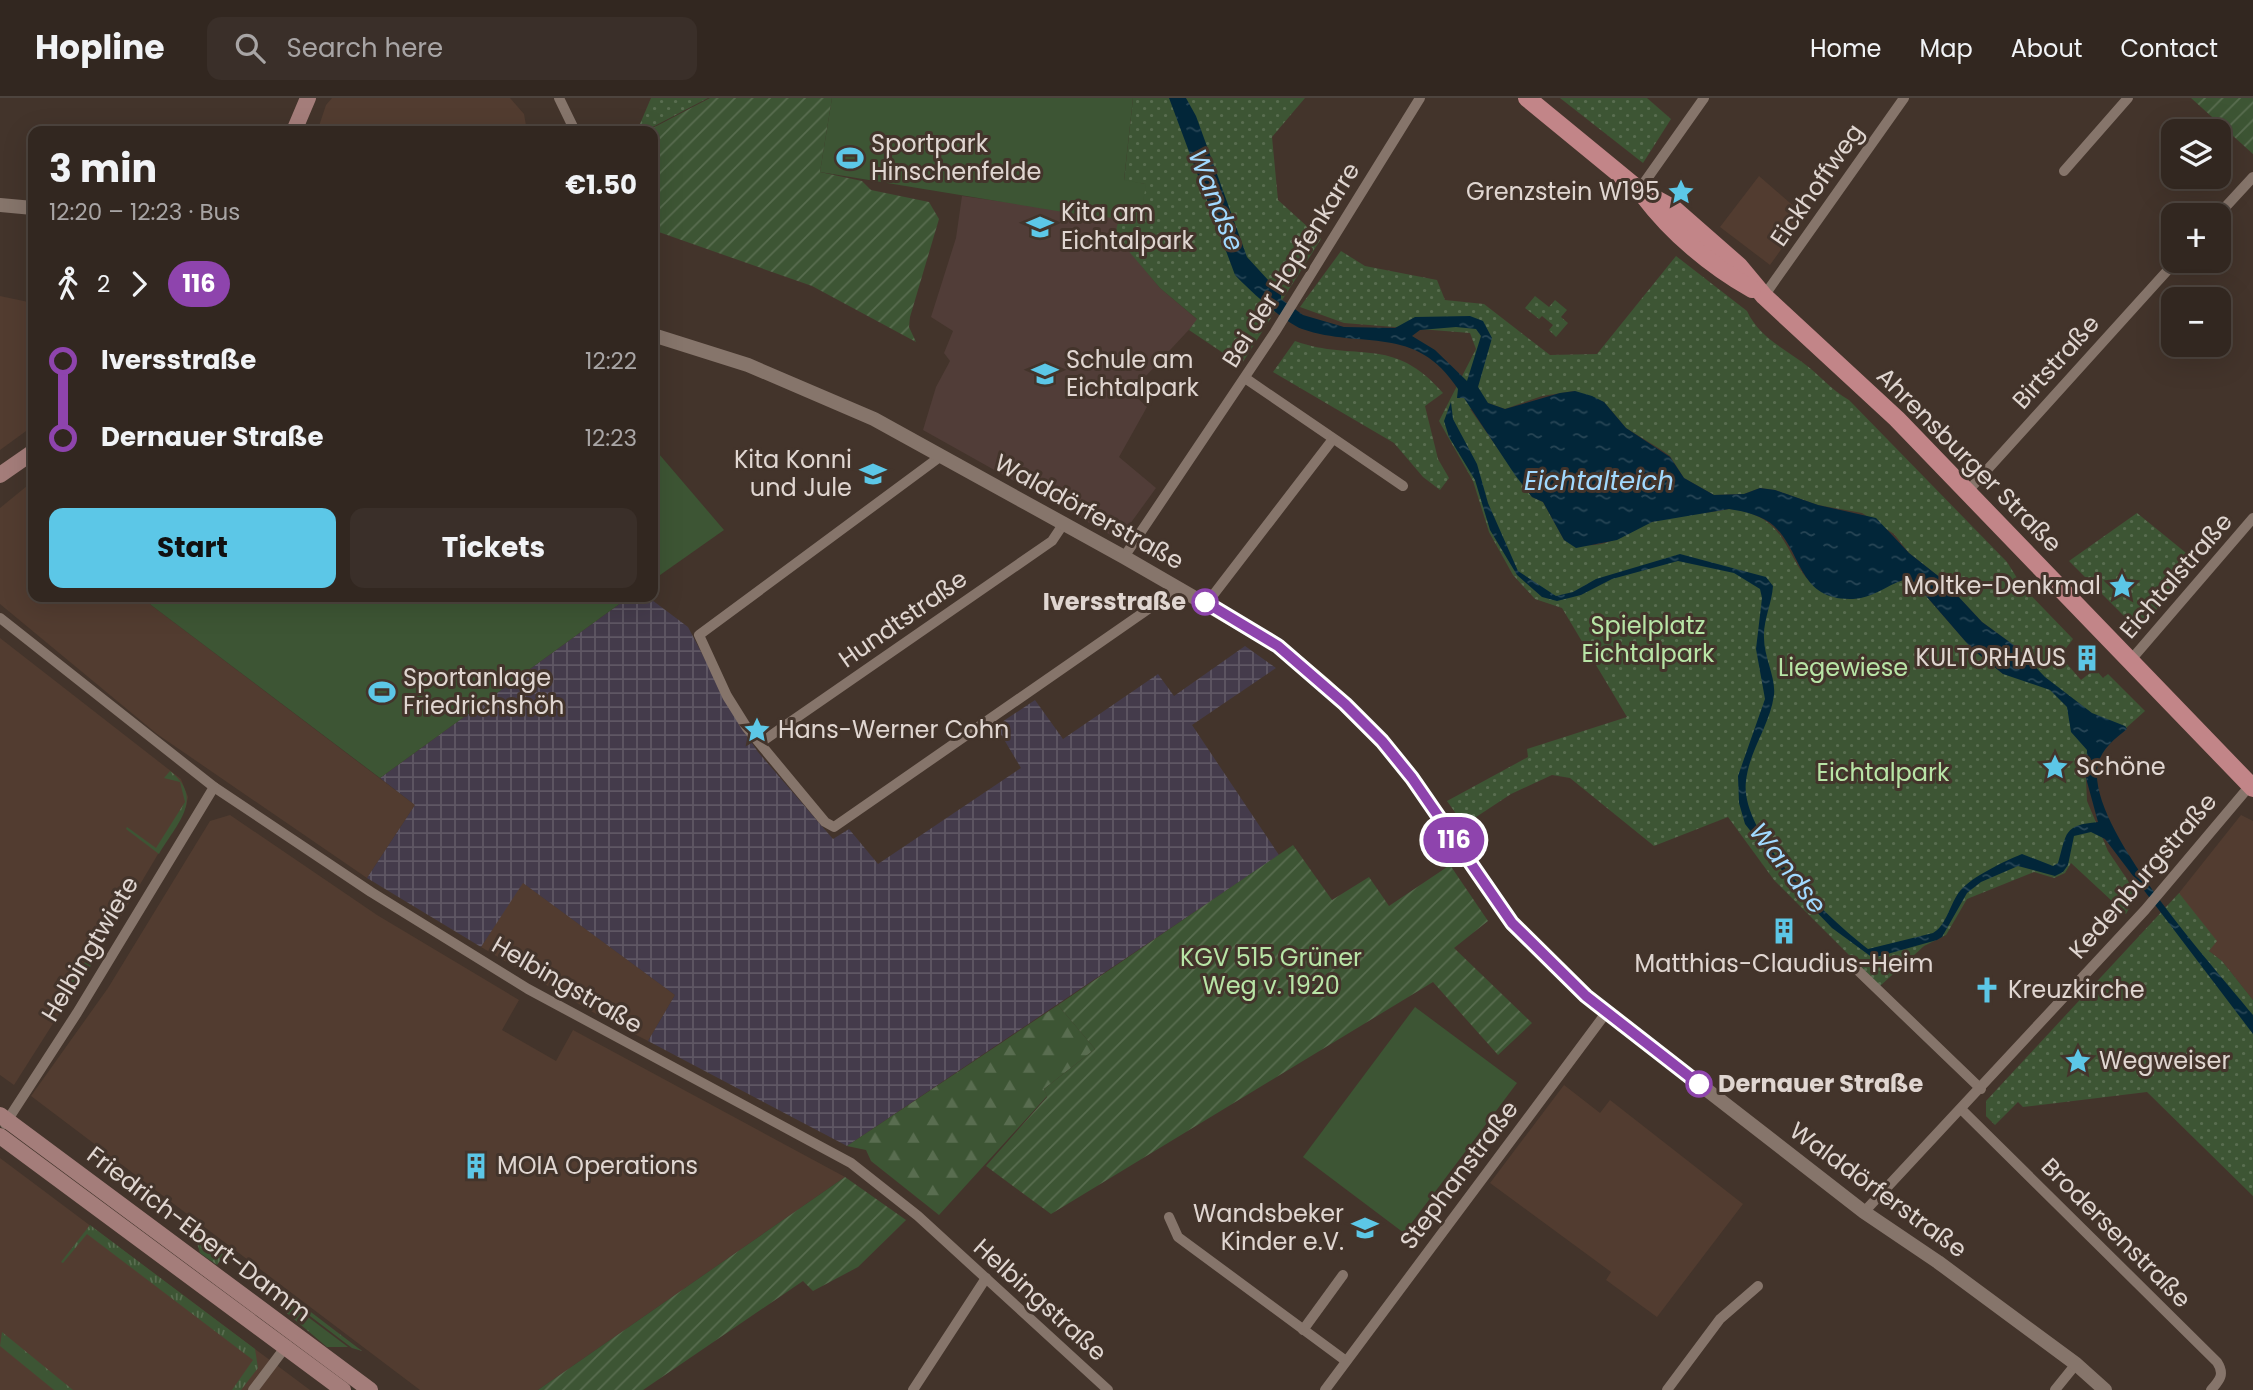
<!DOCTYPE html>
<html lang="en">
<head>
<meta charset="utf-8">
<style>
  body { margin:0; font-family:Poppins,sans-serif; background:#3a2f29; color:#f1f3f6; height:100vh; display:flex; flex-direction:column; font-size:26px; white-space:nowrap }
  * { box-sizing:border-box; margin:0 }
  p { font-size:23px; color:#a8a5a5 }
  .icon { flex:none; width:38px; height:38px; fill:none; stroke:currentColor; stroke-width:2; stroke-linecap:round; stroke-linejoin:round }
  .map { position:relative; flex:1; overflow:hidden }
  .panel { position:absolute; left:28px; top:28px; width:630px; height:476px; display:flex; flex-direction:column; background:#322720; border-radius:14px; box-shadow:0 7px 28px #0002,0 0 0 2px #4d443e }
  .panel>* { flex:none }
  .badge { padding:0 14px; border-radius:23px; font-size:24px; line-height:46px }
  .fabs { position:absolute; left:2161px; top:21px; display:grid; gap:14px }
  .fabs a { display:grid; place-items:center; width:70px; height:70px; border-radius:14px; background:#322720; box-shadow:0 7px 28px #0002,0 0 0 2px #4d443e; font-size:35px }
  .map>.badge { position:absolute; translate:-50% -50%; box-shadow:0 0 0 4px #fff }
  .legs { display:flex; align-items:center; gap:10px; height:77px; padding:0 21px; font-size:23px }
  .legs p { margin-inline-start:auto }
  .summary { display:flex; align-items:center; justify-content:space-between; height:119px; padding:0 21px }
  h1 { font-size:38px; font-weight:700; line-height:52px }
  .action { display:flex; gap:14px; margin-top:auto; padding:14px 21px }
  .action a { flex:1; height:80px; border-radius:14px; background:#5cc7e7; color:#111; font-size:28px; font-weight:700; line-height:80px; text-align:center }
  .action a+a { background:#3a2f29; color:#f1f3f6 }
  ul { padding:0 21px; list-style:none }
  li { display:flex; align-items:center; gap:24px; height:77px; font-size:26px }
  li i { display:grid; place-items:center; width:10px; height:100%; margin:0 9px; background:currentColor }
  li i::after { content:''; width:18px; height:18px; margin:-9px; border:5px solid; border-radius:50%; background:#322720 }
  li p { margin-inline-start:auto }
  li:first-child i { background:linear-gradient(#0000 50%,currentColor 0) }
  li:last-child i { background:linear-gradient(currentColor 50%,#0000 0) }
  header { display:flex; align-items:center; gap:42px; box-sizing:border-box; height:98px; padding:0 35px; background:#322720; border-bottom:2px solid #4d443e }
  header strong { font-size:33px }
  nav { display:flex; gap:38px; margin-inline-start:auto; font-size:24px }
  .search { width:490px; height:63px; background:#3a2f29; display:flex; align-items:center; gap:18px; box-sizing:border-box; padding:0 24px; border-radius:14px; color:#a8a5a5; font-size:26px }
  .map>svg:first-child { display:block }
</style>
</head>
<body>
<header>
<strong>Hopline</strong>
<div class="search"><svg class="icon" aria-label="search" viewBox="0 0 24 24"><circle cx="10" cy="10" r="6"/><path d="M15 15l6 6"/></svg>Search here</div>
<nav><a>Home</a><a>Map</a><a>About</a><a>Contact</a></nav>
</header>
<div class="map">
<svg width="2253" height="1292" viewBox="0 0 2253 1292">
  <defs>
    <pattern id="industrial-grid" width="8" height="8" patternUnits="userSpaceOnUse" patternTransform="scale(1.75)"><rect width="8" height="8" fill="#443b4b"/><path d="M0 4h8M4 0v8" fill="none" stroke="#5f5764"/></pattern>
    <pattern id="grass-tufts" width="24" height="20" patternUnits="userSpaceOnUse" patternTransform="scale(1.75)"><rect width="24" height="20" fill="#3d5534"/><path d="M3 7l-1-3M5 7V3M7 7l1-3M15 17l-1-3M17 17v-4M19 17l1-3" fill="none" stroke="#596d50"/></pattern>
    <pattern id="forest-firs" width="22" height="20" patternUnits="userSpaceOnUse" patternTransform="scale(1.75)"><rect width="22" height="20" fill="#3d5534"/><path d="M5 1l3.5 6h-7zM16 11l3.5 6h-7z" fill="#596d50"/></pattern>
    <pattern id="park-dots" width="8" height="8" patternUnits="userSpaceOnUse" patternTransform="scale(1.75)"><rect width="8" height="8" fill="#3d5534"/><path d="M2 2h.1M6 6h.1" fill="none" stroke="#596d50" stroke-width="1.8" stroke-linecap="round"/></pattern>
    <pattern id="garden-furrows" width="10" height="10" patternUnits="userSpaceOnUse" patternTransform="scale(1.75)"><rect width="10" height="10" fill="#3d5534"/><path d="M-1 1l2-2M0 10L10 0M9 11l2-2" fill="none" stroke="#596d50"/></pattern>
    <pattern id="water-ripples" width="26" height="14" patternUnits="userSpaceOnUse" patternTransform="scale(1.75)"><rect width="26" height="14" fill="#022639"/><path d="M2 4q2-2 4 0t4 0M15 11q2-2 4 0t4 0" fill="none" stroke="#274555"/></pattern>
  </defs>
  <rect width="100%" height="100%" fill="#43342b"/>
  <g fill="#523c30">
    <polygon points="332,0 510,0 524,16 527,33 327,33 318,31 326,7"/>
    <polygon points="1759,78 1805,118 1770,167 1720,129"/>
    <polygon points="0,198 33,205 33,328 0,352"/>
    <polygon points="33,383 33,499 145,499 151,507 415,707 367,780 157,636 0,506 0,410"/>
    <polygon points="0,540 181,681 188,699 186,709 120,820 14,987 0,977"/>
    <polygon points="230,717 377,817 519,902 502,932 556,963 573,932 845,1079 538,1292 420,1292 31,998 108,890 210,723"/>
    <polygon points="2241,717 2253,723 2253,902 2222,863 2209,853 2179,795"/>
    <polygon points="522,784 675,897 648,943 603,920 481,849"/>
    <polygon points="1564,987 1600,1015 1610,1002 1743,1106 1657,1219 1606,1182 1611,1174 1490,1085"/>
    <polygon points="0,1060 255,1251 310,1292 0,1292"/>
  </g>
  <polygon fill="url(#industrial-grid)" points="629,499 648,499 688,529 738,624 758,654 833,741 849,731 878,766 1021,670 996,628 1035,602 1063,641 1158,576 1174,598 1245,548 1276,570 1192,627 1279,757 847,1048 648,943 675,897 523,785 481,849 367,780 415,707 380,680"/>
  <polygon fill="#513d38" points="962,98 1119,120 1116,137 1160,190 1198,222 1131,294 1147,309 1119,359 1156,390 1122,437 1116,440 923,332 936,289 950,263 944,255 953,233 931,219 956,140"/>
  <g fill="url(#grass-tufts)">
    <path d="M 170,673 C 205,701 177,725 159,756 L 126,731 L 127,729 L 156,750 L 185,704 L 180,684 L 164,680 Z"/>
    <polygon points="102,840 106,843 71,900 63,895"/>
    <polygon points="90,1127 255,1251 258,1270 241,1292 232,1292 253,1262 87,1136 63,1165 61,1164"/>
    <polygon points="194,1135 224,1157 217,1167 200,1155"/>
    <polygon points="291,1199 362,1253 352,1250 289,1202"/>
    <polygon points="288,1204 348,1249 327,1249 282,1211"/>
    <polygon points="2,1234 73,1292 54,1292 0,1248"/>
  </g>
  <polygon fill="url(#forest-firs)" points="1058,907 1095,951 1044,991 1047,998 939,1117 871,1063 866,1052 847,1048"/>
  <g fill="url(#park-dots)" fill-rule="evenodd">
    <polygon points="651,0 708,0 645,33 637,33"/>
    <polygon points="1133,0 1305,0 1272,39 1278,102 1321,141 1241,267 1189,232 1197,221 1160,190 1115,137 1119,120 1140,122 1145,86 1124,83"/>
    <polygon points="1560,0 1647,0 1671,21 1643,65"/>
    <path d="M 1341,153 L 1365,168 L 1437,182 L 1445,202 L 1484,206 L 1550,257 L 1597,256 L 1676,158 L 1747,213 C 1758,237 1781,249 1802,264 C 1819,276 1831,292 1849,302 L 2007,464 L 2022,488 L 2073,541 L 2060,558 L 2081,582 L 2095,571 L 2103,580 L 2108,576 L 2145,613 L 2126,630 L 2085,659 L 2087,703 L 2108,753 L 2137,796 L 2126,816 L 2071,765 L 2065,775 L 2054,780 L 2034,774 L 1967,801 L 1946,837 L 1924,848 L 1880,888 L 1774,782 L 1728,719 L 1654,748 L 1570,680 L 1552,677 L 1511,696 L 1464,727 L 1447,703 L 1528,659 L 1527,651 L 1627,619 L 1562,510 L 1535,501 L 1513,477 L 1489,434 L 1473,383 L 1439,323 L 1476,251 L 1470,235 L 1344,225 L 1300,209 ZM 1574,293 L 1604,304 L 1626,330 L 1660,351 L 1670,358 L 1684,380 L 1714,397 L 1744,396 L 1760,390 L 1775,392 L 1818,407 L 1862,415 L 1894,436 L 1909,455 L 1942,481 L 1982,524 L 2015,548 L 2035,568 L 2003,576 L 1972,551 L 1919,490 L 1908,482 C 1888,482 1871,503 1847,500 C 1777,492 1807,418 1729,411 C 1704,416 1676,417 1652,424 C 1615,436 1608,457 1564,442 L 1543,404 L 1532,399 L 1470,311 L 1488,305 L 1505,311 L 1542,298 Z"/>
    <polygon points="1535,198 1549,209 1555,202 1567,212 1561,219 1568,225 1556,239 1549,232 1553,227 1542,218 1539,221 1525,210"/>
    <path d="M 1295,243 C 1356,265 1392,236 1443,295 L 1425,308 L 1438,361 L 1449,380 L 1440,392 L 1423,379 L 1394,345 L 1273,274 Z"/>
    <polygon points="2137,415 2196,463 2139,533 2069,463"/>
    <polygon points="2179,795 2217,843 2209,853 2222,863 2253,902 2253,1098 2147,994 2023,1009 2018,1004 1995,1027 1986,1018 1986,1003"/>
  </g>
  <g fill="url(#garden-furrows)">
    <polygon points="710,0 832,0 820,74 862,83 871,92 929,104 939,121 910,219 909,229 916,244 812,188 653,132 653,33 647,33"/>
    <polygon points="2191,0 2253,0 2253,56"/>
    <polygon points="1293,747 1332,802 1369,779 1389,808 1450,767 1488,823 1454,850 1532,925 1498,957 1433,884 1051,1116 986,1068 1047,999 1044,991 1095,951 1058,907"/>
    <polygon points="845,1079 906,1122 858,1169 813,1193 803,1183 643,1292 538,1292"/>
  </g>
  <g fill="#3d5534">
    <polygon points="832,0 1133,0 1124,82 1146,86 1140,123 1069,115 820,74"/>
    <polygon points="653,349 724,432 653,482"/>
    <polygon points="145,499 629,499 380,680 151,507"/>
    <polygon points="1415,909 1517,985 1404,1135 1303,1059"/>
  </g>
  <path fill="url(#water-ripples)" fill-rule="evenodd" d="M 1169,0 L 1186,0 L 1196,18 L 1247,159 L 1281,196 L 1281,201 L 1303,217 L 1344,229 L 1395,230 L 1415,219 L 1470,218 L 1483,223 L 1492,240 L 1478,289 L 1488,305 L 1505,311 L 1560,295 L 1575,293 L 1592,298 L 1604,304 L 1626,330 L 1670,359 L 1684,380 L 1714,397 L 1744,396 L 1760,390 L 1775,392 L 1818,407 L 1876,420 L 1909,455 L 1942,481 L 1982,524 L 2015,548 L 2045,579 L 2092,615 L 2125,628 L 2127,631 C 2113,642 2098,654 2097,673 C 2093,736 2212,866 2253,917 L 2253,936 L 2105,741 L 2091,734 L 2074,738 L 2068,767 L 2063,774 L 2055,778 L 2018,768 L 1981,784 L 1967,795 L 1942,839 L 1937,842 L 1873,860 L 1832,830 L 1808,805 L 1745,726 L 1739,705 L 1738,678 L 1765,601 L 1756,551 L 1762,500 L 1760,491 L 1734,475 L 1678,463 L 1612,481 L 1581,497 L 1557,503 L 1542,499 L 1517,477 L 1490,432 L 1475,382 L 1449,339 L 1444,323 L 1451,304 L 1453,321 L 1477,366 L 1488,405 L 1518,473 L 1556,498 L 1573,494 L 1596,481 L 1680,456 L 1766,479 L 1773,488 C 1772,505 1763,523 1764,540 C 1764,559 1776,580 1774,597 C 1770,627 1749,653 1746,683 C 1739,736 1828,820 1868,851 L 1933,835 C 1947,827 1950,805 1960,793 C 1971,779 2005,763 2022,756 L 2053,768 L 2058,765 C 2067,735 2063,727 2098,724 L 2086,680 L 2087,652 L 2071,634 L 2067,609 L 2050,592 L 2003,576 L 1972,551 L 1914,484 L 1903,482 C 1886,488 1872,500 1853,501 C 1798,503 1803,455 1774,428 C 1764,418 1743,413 1729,411 L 1652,424 L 1617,442 L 1576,450 L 1564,442 L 1543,404 L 1532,399 L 1515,377 L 1464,300 L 1457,300 L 1458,291 C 1415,225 1363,252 1302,231 C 1285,225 1248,191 1235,177 ZM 1456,229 L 1476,231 L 1481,238 L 1467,283 L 1435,252 L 1412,238 L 1420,232 Z"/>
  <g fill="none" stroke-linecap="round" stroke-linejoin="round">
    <g stroke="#86756b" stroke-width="10">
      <polyline points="559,0 575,33"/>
      <polyline points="2064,73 2128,0"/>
      <polyline points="1639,92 1704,0"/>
      <polyline points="2218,117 2253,79"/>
      <polyline points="1764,198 1904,0"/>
      <polyline points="1245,280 1403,388"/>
      <polyline points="941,358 699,537 727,598 747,630 825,724 834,729 1170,496 1175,487"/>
      <polyline points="1968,393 2176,163"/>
      <polyline points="1124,459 1275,234 1420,0"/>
      <polyline points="1207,505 1333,341"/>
      <polyline points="0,520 214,689 371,794 528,891 851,1065 918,1118 1108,1292"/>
      <polyline points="2130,563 2253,420"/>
      <polyline points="760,645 1052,443 1064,425"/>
      <polyline points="1849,864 1981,991"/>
      <path d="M 1962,1012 L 2217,1264 C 2225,1276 2220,1282 2211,1292"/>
      <polyline points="5,1026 77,915 214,689"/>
      <polyline points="1864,1114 2145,812 2253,684"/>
      <polyline points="1169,1119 1178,1139 1346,1263"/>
      <polyline points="1303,1232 1343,1177"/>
      <polyline points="253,1292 287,1247"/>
      <polyline points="913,1292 986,1180"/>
      <polyline points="1325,1292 1606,915"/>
      <polyline points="1667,1292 1720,1221 1758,1188"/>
      <polyline points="2055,1292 2076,1266"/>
    </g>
    <g stroke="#86756b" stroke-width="14">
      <polyline points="0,107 33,110"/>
      <polyline points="653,237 748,267 874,321 1124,459 1278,548 1325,587 1382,643 1412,680 1512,825 1586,898 1864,1114 1938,1164 2076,1266 2105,1292"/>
    </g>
    <g stroke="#a47d7a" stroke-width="16">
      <polyline points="294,33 308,0"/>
      <polyline points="0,377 33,354"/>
      <polyline points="0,1017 370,1292"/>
      <polyline points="0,1038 343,1292"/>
    </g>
    <g stroke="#c28588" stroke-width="18">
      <polyline points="1527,0 1639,92 1674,111 1739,168 1764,198 1897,321 2253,690"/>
      <path d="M 1644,98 C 1672,135 1711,168 1752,191"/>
    </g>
  </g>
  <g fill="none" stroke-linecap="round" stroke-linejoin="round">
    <g stroke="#fff" stroke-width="16">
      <polyline id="line-1" points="1205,504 1278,548 1345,606 1382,643 1412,680 1512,825 1586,898 1699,986"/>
    </g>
    <use href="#line-1" stroke="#8e44ad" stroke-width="10"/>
  </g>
  <defs>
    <g id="stadium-bare" transform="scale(2.1)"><path d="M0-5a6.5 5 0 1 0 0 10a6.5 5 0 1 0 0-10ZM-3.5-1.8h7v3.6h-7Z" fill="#5cc7e7" stroke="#43342b" stroke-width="2.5" paint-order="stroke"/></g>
    <g id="sight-bare" transform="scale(2.1)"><path d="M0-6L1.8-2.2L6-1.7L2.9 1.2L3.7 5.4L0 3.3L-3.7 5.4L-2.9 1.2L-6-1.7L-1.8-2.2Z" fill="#5cc7e7" stroke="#43342b" stroke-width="2.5" paint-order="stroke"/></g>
    <g id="school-bare" transform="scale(2.1)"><path d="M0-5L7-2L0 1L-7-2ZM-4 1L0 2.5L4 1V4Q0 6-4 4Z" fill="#5cc7e7" stroke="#43342b" stroke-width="2.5" paint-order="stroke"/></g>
    <g id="building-bare" transform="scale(2.1)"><path d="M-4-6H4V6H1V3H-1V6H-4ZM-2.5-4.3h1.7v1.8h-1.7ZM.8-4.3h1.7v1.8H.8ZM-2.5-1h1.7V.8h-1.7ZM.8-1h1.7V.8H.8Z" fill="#5cc7e7" stroke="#43342b" stroke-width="2.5" paint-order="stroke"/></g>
    <g id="church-bare" transform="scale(2.1)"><path d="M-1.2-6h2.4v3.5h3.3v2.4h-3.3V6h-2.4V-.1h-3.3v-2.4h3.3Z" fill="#5cc7e7" stroke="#43342b" stroke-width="2.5" paint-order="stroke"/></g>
  </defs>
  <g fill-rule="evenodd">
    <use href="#stadium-bare" x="850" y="60"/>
    <use href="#sight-bare" x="1681" y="94"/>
    <use href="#school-bare" x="1040" y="129"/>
    <use href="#school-bare" x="1045" y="276"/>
    <use href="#school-bare" x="873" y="376"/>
    <use href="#sight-bare" x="2122" y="488"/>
    <use href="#building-bare" x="2087" y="560"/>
    <use href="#stadium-bare" x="382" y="594"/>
    <use href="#sight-bare" x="757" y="632"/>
    <use href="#sight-bare" x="2055" y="669"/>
    <use href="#building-bare" x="1784" y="833"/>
    <use href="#church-bare" x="1987" y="892"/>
    <use href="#sight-bare" x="2078" y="963"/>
    <use href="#building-bare" x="476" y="1068"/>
    <use href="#school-bare" x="1365" y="1130"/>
  </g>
  <g fill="#fff" stroke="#8e44ad" stroke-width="3.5">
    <circle cx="1205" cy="504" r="12"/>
    <circle cx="1699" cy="986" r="12"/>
  </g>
  <g text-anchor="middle" stroke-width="6" stroke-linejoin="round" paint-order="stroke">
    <g font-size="24" fill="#e0d6d1" stroke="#43342b" text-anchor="start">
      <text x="871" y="54">Sportpark<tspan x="871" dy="28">Hinschenfelde</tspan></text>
      <text x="1660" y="102" text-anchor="end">Grenzstein W195</text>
      <text x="1061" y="123">Kita am<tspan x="1061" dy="28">Eichtalpark</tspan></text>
      <text x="1066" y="270">Schule am<tspan x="1066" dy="28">Eichtalpark</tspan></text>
      <text x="852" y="370" text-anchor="end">Kita Konni<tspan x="852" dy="28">und Jule</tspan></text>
      <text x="2101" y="496" text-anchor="end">Moltke-Denkmal</text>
      <text x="2066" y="568" text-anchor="end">KULTORHAUS</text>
      <text x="403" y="588">Sportanlage<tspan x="403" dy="28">Friedrichshöh</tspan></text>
      <text x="778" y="640">Hans-Werner Cohn</text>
      <text x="2076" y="677">Schöne</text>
      <text x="1784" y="874" text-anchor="middle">Matthias-Claudius-Heim</text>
      <text x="2008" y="900">Kreuzkirche</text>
      <text x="2099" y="971">Wegweiser</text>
      <text x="497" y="1076">MOIA Operations</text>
      <text x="1344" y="1124" text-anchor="end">Wandsbeker<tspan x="1344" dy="28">Kinder e.V.</tspan></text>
    </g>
    <g font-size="24" fill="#e0d6d1" stroke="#43342b">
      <text transform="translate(1817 87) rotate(-55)" y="8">Eickhoffweg</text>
      <text transform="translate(1291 167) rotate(-58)" y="8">Bei der Hopfenkarre</text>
      <text transform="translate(2056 264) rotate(-48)" y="8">Birtstraße</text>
      <text transform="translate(1969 362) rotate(45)" y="8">Ahrensburger Straße</text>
      <text transform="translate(1089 414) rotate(29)" y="8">Walddörferstraße</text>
      <text transform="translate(2176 478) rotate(-49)" y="8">Eichtalstraße</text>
      <text transform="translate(903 521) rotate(-35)" y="8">Hundtstraße</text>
      <text transform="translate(2143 778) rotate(-49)" y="8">Kedenburgstraße</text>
      <text transform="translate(90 851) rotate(-59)" y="8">Helbingtwiete</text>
      <text transform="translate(567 887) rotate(30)" y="8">Helbingstraße</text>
      <text transform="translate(1459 1077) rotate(-53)" y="8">Stephanstraße</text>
      <text transform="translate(1878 1092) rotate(36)" y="8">Walddörferstraße</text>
      <text transform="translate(2116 1135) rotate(45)" y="8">Brodersenstraße</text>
      <text transform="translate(199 1136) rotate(37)" y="8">Friedrich-Ebert-Damm</text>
      <text transform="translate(1040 1202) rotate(42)" y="8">Helbingstraße</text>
    </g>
    <g font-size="24" font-weight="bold" fill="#e0d6d1" stroke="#43342b" text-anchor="end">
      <text x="1186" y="512">Iversstraße</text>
      <text x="1718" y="994" text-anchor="start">Dernauer Straße</text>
    </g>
    <g font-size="24" fill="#b8e5a6" stroke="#43342b">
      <text x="1648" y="536">Spielplatz<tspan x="1648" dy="28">Eichtalpark</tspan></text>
      <text x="1843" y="578">Liegewiese</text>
      <text x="1883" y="683">Eichtalpark</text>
      <text x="1271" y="868">KGV 515 Grüner<tspan x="1271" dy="28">Weg v. 1920</tspan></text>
    </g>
    <g font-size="26" font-style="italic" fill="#a1d9ff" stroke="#43342b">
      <text transform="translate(1216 102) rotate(68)" y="9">Wandse</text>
      <text x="1599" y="392">Eichtalteich</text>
      <text transform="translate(1788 770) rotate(52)" y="9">Wandse</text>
    </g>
  </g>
</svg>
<div class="fabs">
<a><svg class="icon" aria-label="layers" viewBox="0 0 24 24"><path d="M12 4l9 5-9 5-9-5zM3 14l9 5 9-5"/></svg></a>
<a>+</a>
<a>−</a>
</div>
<b class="badge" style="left:1454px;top:742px;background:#8e44ad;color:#fff">116</b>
<section class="panel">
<div class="summary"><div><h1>3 min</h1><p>12:20 – 12:23 · Bus</p></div><b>€1.50</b></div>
<div class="legs"><svg class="icon" aria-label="walk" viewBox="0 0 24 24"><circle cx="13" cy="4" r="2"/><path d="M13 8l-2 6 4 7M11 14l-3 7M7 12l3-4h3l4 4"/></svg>2<svg class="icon" aria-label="forward" viewBox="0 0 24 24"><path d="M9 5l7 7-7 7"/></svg><b class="badge" style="background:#8e44ad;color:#fff">116</b></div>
<ul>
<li><i style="color:#8e44ad"></i><b>Iversstraße</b><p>12:22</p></li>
<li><i style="color:#8e44ad"></i><b>Dernauer Straße</b><p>12:23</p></li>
</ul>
<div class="action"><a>Start</a><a>Tickets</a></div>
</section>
</div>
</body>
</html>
